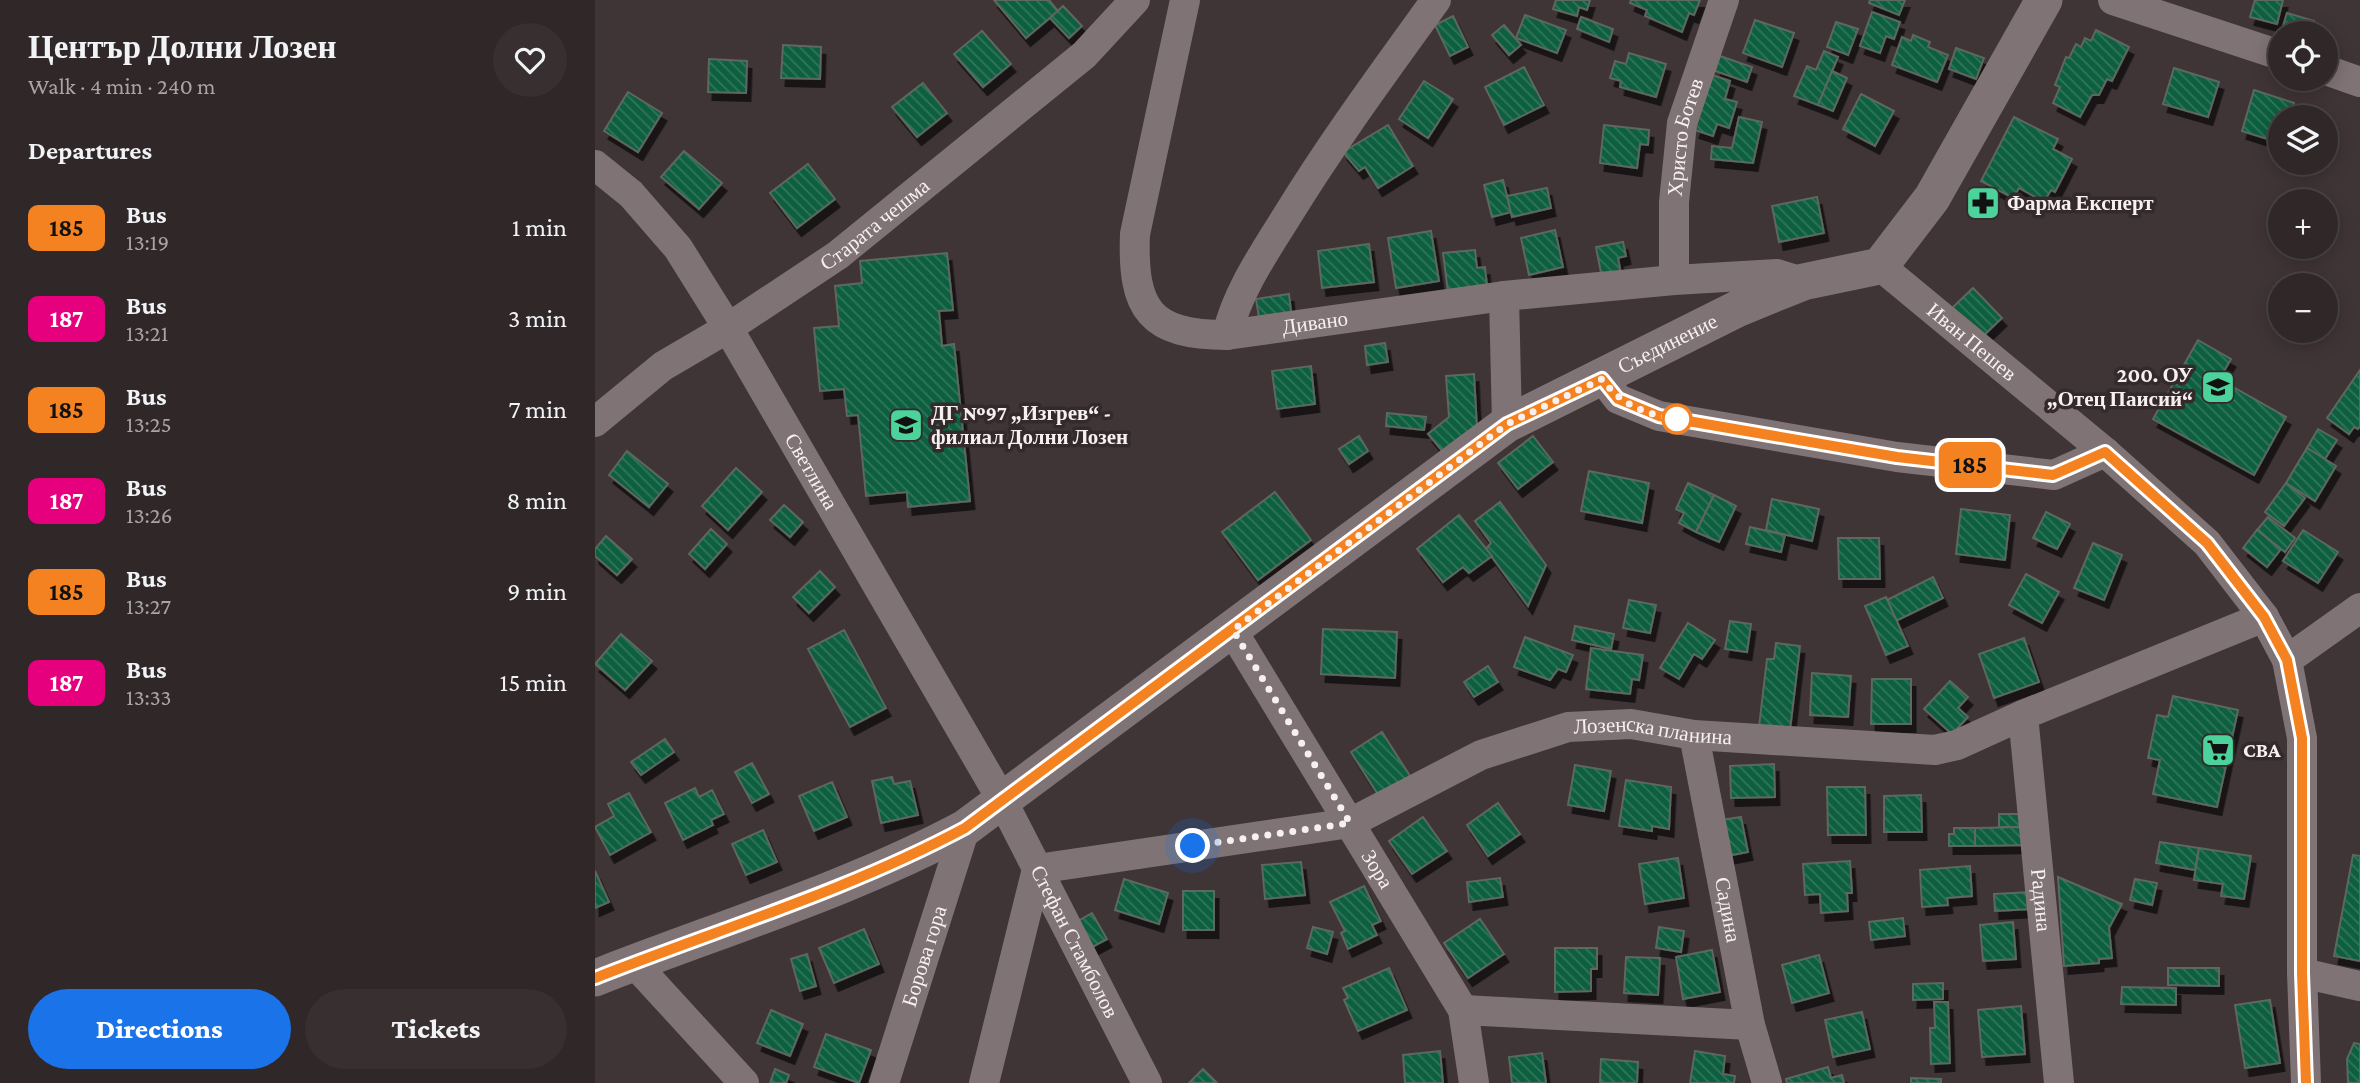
<!DOCTYPE html>
<html lang="en">
<head>
<meta charset="utf-8">
<style>
  body { margin:0; font-family:"Crimson Pro",serif; background:#372f30; color:#f1f3f6; height:100vh; display:flex; flex-direction:column; font-size:26px; white-space:nowrap }
  * { box-sizing:border-box; margin:0 }
  p { font-size:23px; color:#a7a5a8 }
  .icon { flex:none; width:38px; height:38px; fill:none; stroke:currentColor; stroke-width:2; stroke-linecap:round; stroke-linejoin:round }
  .map { position:relative; flex:1; overflow:hidden }
  .sheet { display:flex; flex-direction:column; background:#2f2728; width:595px }
  .sheet>* { flex:none }
  .badge { padding:0 14px; border-radius:10px; font-size:24px; line-height:46px }
  .tools { position:absolute; left:1673px; top:21px; display:grid; gap:14px }
  .tools a { display:grid; place-items:center; width:70px; height:70px; border-radius:50%; background:#2f2728; box-shadow:0 4px 18px #0003,0 0 0 2px #4a4445; font-size:35px }
  .you { position:absolute; width:35px; height:35px; margin:-18px; border:5px solid #fff; border-radius:50%; background:#1a73e8; box-shadow:0 0 0 10px #1a73e833 }
  .map>.badge { position:absolute; translate:-50% -50%; box-shadow:0 0 0 4px #fff }
  h2 { padding:0 28px; font-size:26px; line-height:63px }
  .round { display:grid; place-items:center; flex:none; width:74px; height:74px; border-radius:37px; background:#372f30 }
  .summary { display:flex; align-items:center; justify-content:space-between; height:119px; padding:0 28px }
  h1 { font-size:33px; font-weight:800; line-height:52px }
  .action { display:flex; gap:14px; margin-top:auto; padding:14px 28px }
  .action a { flex:1; height:80px; border-radius:42px; background:#1a73e8; color:#fff; font-size:28px; font-weight:800; line-height:80px; text-align:center }
  .action a+a { background:#372f30; color:#f1f3f6 }
  ul { padding:0; list-style:none }
  li { display:flex; align-items:center; gap:21px; height:91px; padding:0 28px }
  li div { flex:1 }
  li b { display:block; font-size:26px }
  li em { font-style:normal }
  li .badge { min-width:77px; font-weight:700; text-align:center }
  main { display:flex; flex:1; min-height:0 }
  .map>svg:first-child { display:block }
</style>
</head>
<body>
<main>
<section class="sheet">
<div class="summary"><div><h1>Център Долни Лозен</h1><p>Walk · 4 min · 240 m</p></div><a class="round"><svg class="icon" aria-label="heart" viewBox="0 0 24 24"><path d="M12 20l-8-8c-3-5 5-10 8-4 3-6 11-1 8 4z"/></svg></a></div>
<h2>Departures</h2>
<ul>
<li><span class="badge" style="background:#f58220;color:#111">185</span><div><b>Bus</b><p>13:19</p></div><em>1 min</em></li>
<li><span class="badge" style="background:#e6007e;color:#fff">187</span><div><b>Bus</b><p>13:21</p></div><em>3 min</em></li>
<li><span class="badge" style="background:#f58220;color:#111">185</span><div><b>Bus</b><p>13:25</p></div><em>7 min</em></li>
<li><span class="badge" style="background:#e6007e;color:#fff">187</span><div><b>Bus</b><p>13:26</p></div><em>8 min</em></li>
<li><span class="badge" style="background:#f58220;color:#111">185</span><div><b>Bus</b><p>13:27</p></div><em>9 min</em></li>
<li><span class="badge" style="background:#e6007e;color:#fff">187</span><div><b>Bus</b><p>13:33</p></div><em>15 min</em></li>
</ul>
<div class="action"><a>Directions</a><a>Tickets</a></div>
</section>
<div class="map">
<svg width="1765" height="1083" viewBox="0 0 1765 1083">
  <defs>
    <pattern id="building-back-hatch" width="6" height="6" patternUnits="userSpaceOnUse" patternTransform="scale(1.75)"><rect width="6" height="6" fill="#0d5f40"/><path d="M-1 5l2 2M0 0l6 6M5-1l2 2" fill="none" stroke="#31765c"/></pattern>
    <filter id="shadow"><feDropShadow dx="4.5" dy="8" stdDeviation="0" flood-color="#0009"/></filter>
  </defs>
  <rect width="100%" height="100%" fill="#3f3436"/>
  <g fill="url(#building-back-hatch)" stroke="#5c6761" stroke-width="2" filter="url(#shadow)">
    <polygon points="399,0 454,0 463,11 431,38"/>
    <polygon points="961,0 995,0 992,10 984,7 982,16 958,9"/>
    <polygon points="1036,0 1105,0 1099,15 1094,13 1087,32 1050,16 1052,10 1035,3"/>
    <polygon points="1275,0 1310,0 1304,15 1274,3"/>
    <polygon points="1660,0 1688,0 1682,24 1655,17"/>
    <polygon points="468,6 487,26 474,38 455,18"/>
    <polygon points="1277,12 1305,22 1299,39 1291,36 1285,53 1265,46"/>
    <polygon points="1692,13 1719,21 1715,33 1686,33"/>
    <polygon points="930,15 971,30 962,53 921,38"/>
    <polygon points="858,16 873,47 855,56 840,25"/>
    <polygon points="986,17 1018,29 1014,42 982,29"/>
    <polygon points="1160,20 1199,33 1187,67 1148,53"/>
    <polygon points="1241,22 1263,29 1253,55 1232,47"/>
    <polygon points="909,25 926,45 914,55 897,35"/>
    <polygon points="1501,30 1534,47 1517,81 1512,79 1504,95 1497,95 1485,117 1458,103 1465,87 1460,85 1471,57 1474,58 1481,44 1486,47 1490,38 1496,41"/>
    <polygon points="387,31 416,64 388,87 359,54"/>
    <polygon points="1318,35 1335,42 1333,47 1353,55 1342,82 1297,65 1307,37 1316,41"/>
    <polygon points="188,45 226,47 225,79 186,78"/>
    <polygon points="1361,48 1389,58 1381,79 1354,69"/>
    <polygon points="1229,51 1243,57 1223,105 1199,96 1212,66 1221,70"/>
    <polygon points="1034,53 1071,64 1061,97 1025,87 1026,81 1015,78 1020,61 1031,64"/>
    <polygon points="1125,56 1157,67 1152,82 1120,71"/>
    <polygon points="114,59 152,61 151,93 113,92"/>
    <polygon points="929,67 949,105 909,125 890,87"/>
    <polygon points="1579,68 1624,82 1613,117 1568,104"/>
    <polygon points="1237,71 1252,78 1238,111 1223,105"/>
    <polygon points="1117,75 1135,81 1130,99 1142,102 1134,128 1122,124 1118,136 1100,130"/>
    <polygon points="829,81 858,99 833,138 804,119"/>
    <polygon points="328,83 352,113 322,137 297,107"/>
    <polygon points="1659,90 1699,103 1695,117 1685,117 1685,143 1647,131"/>
    <polygon points="33,92 67,113 43,152 9,131"/>
    <polygon points="1266,94 1299,111 1280,146 1248,129"/>
    <polygon points="1144,117 1167,122 1158,163 1116,159 1117,146 1137,148"/>
    <polygon points="1419,117 1463,139 1458,149 1477,159 1460,192 1456,190 1449,202 1424,188 1418,198 1386,181"/>
    <polygon points="793,125 818,166 783,188 770,167 764,171 748,152"/>
    <polygon points="1009,125 1054,130 1053,145 1045,144 1042,168 1005,163"/>
    <polygon points="89,151 127,183 104,209 66,177"/>
    <polygon points="213,164 240,199 202,228 175,193"/>
    <polygon points="908,180 916,212 897,217 889,185"/>
    <polygon points="952,188 956,208 917,217 912,196"/>
    <polygon points="1222,197 1229,233 1184,242 1177,206"/>
    <polygon points="960,230 968,267 934,275 926,238"/>
    <polygon points="836,231 844,281 801,288 793,238"/>
    <polygon points="1028,242 1031,256 1023,258 1027,279 1008,283 1001,247"/>
    <polygon points="774,244 779,282 727,288 723,251"/>
    <polygon points="880,250 882,268 890,267 893,295 854,300 848,253"/>
    <polygon points="352,253 358,310 344,311 347,346 359,344 375,501 313,507 312,492 271,496 263,415 252,416 249,389 225,391 219,328 244,326 240,286 267,283 265,261"/>
    <polygon points="1378,288 1407,318 1386,338 1357,308"/>
    <polygon points="694,294 697,320 665,324 661,299"/>
    <polygon points="1603,340 1636,359 1616,393 1632,402 1640,388 1691,417 1659,475 1558,419"/>
    <polygon points="790,343 793,362 772,365 770,346"/>
    <polygon points="716,366 720,404 682,409 677,371"/>
    <polygon points="1765,370 1765,426 1763,429 1759,427 1754,434 1732,418"/>
    <polygon points="879,374 882,429 848,452 833,434 854,417 851,376"/>
    <polygon points="792,413 831,417 829,430 791,426"/>
    <polygon points="1723,429 1742,440 1730,459 1712,448"/>
    <polygon points="764,436 773,451 754,464 744,449"/>
    <polygon points="938,436 958,462 923,489 903,463"/>
    <polygon points="1712,448 1741,466 1720,501 1691,483"/>
    <polygon points="32,451 73,484 54,507 14,475"/>
    <polygon points="141,468 167,492 133,530 107,506"/>
    <polygon points="994,471 1054,483 1047,523 986,511"/>
    <polygon points="1093,483 1119,495 1101,532 1084,523 1089,513 1081,509"/>
    <polygon points="1691,483 1710,498 1689,526 1670,512"/>
    <polygon points="680,492 716,540 663,580 627,532"/>
    <polygon points="1119,495 1141,506 1124,542 1101,532"/>
    <polygon points="1177,499 1224,509 1217,541 1171,530"/>
    <polygon points="905,502 951,565 933,606 891,549 896,543 880,521"/>
    <polygon points="189,505 208,522 195,537 175,520"/>
    <polygon points="1366,509 1415,515 1410,560 1361,554"/>
    <polygon points="1451,512 1475,524 1462,549 1438,538"/>
    <polygon points="864,515 897,556 874,573 868,567 848,582 822,549"/>
    <polygon points="1673,517 1700,538 1690,552 1662,530"/>
    <polygon points="1155,527 1190,535 1186,552 1151,544"/>
    <polygon points="116,529 132,544 110,569 94,554"/>
    <polygon points="1662,530 1686,549 1672,567 1648,548"/>
    <polygon points="1708,530 1743,552 1723,583 1688,561"/>
    <polygon points="11,536 37,559 22,575 0,556 0,549"/>
    <polygon points="1243,538 1284,538 1285,579 1244,579"/>
    <polygon points="1498,543 1527,555 1509,600 1479,588"/>
    <polygon points="225,571 240,587 214,613 198,597"/>
    <polygon points="1431,574 1464,592 1447,623 1414,605"/>
    <polygon points="1338,577 1348,598 1301,621 1292,600"/>
    <polygon points="1291,597 1313,646 1291,655 1270,606"/>
    <polygon points="1034,600 1061,605 1055,633 1028,628"/>
    <polygon points="1135,621 1156,624 1152,652 1130,649"/>
    <polygon points="1093,623 1120,640 1107,659 1099,654 1084,679 1065,668"/>
    <polygon points="980,626 1019,634 1016,649 977,640"/>
    <polygon points="728,629 802,632 800,678 726,674"/>
    <polygon points="249,630 291,708 255,727 213,649"/>
    <polygon points="26,634 57,661 30,690 0,664"/>
    <polygon points="930,637 978,655 971,672 963,669 955,680 919,667"/>
    <polygon points="1429,638 1444,682 1399,698 1384,654"/>
    <polygon points="1181,643 1205,646 1195,730 1164,727 1172,659 1179,659"/>
    <polygon points="996,648 1048,655 1044,680 1037,679 1035,694 991,689"/>
    <polygon points="893,666 903,682 879,697 869,682"/>
    <polygon points="1217,673 1256,676 1253,717 1215,715"/>
    <polygon points="1277,679 1316,679 1316,724 1276,724"/>
    <polygon points="1355,681 1373,697 1363,708 1373,717 1357,734 1329,709"/>
    <polygon points="1578,696 1643,710 1622,807 1558,794 1565,760 1553,758 1562,715 1573,717"/>
    <polygon points="787,732 815,776 784,796 756,752"/>
    <polygon points="70,739 79,752 46,775 36,762"/>
    <polygon points="157,763 174,794 157,803 140,772"/>
    <polygon points="1179,764 1180,797 1136,798 1135,766"/>
    <polygon points="980,765 1016,771 1009,811 973,805"/>
    <polygon points="297,777 299,784 315,781 323,815 286,823 277,781"/>
    <polygon points="1031,780 1076,787 1074,829 1057,826 1057,831 1024,826"/>
    <polygon points="237,782 252,817 219,831 204,796"/>
    <polygon points="1232,787 1270,787 1271,835 1233,835"/>
    <polygon points="100,788 104,797 117,790 129,814 116,820 118,825 88,840 70,803"/>
    <polygon points="34,793 56,832 15,855 0,827 19,816 13,804"/>
    <polygon points="1326,795 1327,832 1289,832 1289,796"/>
    <polygon points="903,803 925,834 893,856 872,825"/>
    <rect x="1404" y="814" width="25" height="13"/>
    <polygon points="828,817 852,851 817,874 794,841"/>
    <polygon points="1146,817 1153,852 1132,856 1126,820"/>
    <polygon points="1433,827 1434,845 1380,846 1380,828"/>
    <polygon points="1359,828 1380,828 1380,846 1354,846 1354,834 1359,834"/>
    <polygon points="168,830 182,862 151,875 137,844"/>
    <polygon points="1565,842 1604,848 1600,870 1561,863"/>
    <polygon points="1604,848 1656,856 1649,899 1626,896 1628,884 1599,880"/>
    <polygon points="1758,855 1765,856 1765,961 1739,956"/>
    <polygon points="1083,858 1089,898 1050,904 1044,864"/>
    <polygon points="1255,861 1257,893 1252,893 1253,911 1226,913 1225,894 1210,895 1208,864"/>
    <polygon points="706,862 710,895 670,899 667,865"/>
    <polygon points="1375,866 1377,896 1352,898 1353,905 1327,907 1325,870"/>
    <polygon points="0,871 14,902 0,908"/>
    <polygon points="1463,877 1527,904 1514,928 1517,958 1504,959 1504,963 1469,966"/>
    <polygon points="905,878 908,897 874,902 872,882"/>
    <polygon points="529,879 573,893 564,924 520,910"/>
    <polygon points="1540,879 1562,883 1557,905 1535,900"/>
    <polygon points="769,886 786,921 777,925 782,935 753,949 746,933 750,931 735,902"/>
    <rect x="588" y="891" width="31" height="39"/>
    <polygon points="1437,892 1437,909 1400,911 1399,894"/>
    <polygon points="497,913 512,939 490,951 476,925"/>
    <polygon points="1308,918 1310,936 1276,940 1274,922"/>
    <polygon points="885,919 909,954 873,978 849,943"/>
    <polygon points="1418,922 1421,959 1388,961 1385,925"/>
    <polygon points="718,927 738,932 732,954 712,948"/>
    <polygon points="1064,927 1089,931 1086,952 1061,948"/>
    <polygon points="269,929 284,964 239,983 224,948"/>
    <polygon points="960,948 1002,948 1002,969 996,969 996,991 960,992"/>
    <polygon points="1117,950 1125,992 1088,999 1081,957"/>
    <polygon points="212,954 221,986 205,991 196,959"/>
    <polygon points="1224,955 1234,993 1197,1003 1187,965"/>
    <polygon points="1031,957 1065,958 1063,995 1029,993"/>
    <polygon points="794,968 812,1010 763,1031 749,1000 753,998 748,988"/>
    <polygon points="1573,968 1624,968 1624,986 1573,985"/>
    <polygon points="1348,983 1348,999 1318,1000 1318,984"/>
    <polygon points="1527,987 1581,988 1581,1005 1526,1004"/>
    <polygon points="1675,1000 1685,1063 1650,1068 1640,1005"/>
    <polygon points="1339,1002 1353,1002 1355,1063 1336,1064 1335,1028 1340,1028"/>
    <polygon points="1426,1006 1430,1054 1387,1057 1383,1010"/>
    <polygon points="176,1010 208,1024 195,1056 162,1043"/>
    <polygon points="1267,1012 1275,1049 1238,1057 1230,1020"/>
    <polygon points="231,1034 276,1050 264,1083 219,1067"/>
    <polygon points="1759,1043 1765,1044 1765,1083 1753,1083 1752,1059"/>
    <polygon points="845,1051 848,1083 810,1083 808,1055"/>
    <polygon points="1100,1051 1130,1056 1128,1074 1140,1076 1139,1083 1095,1083"/>
    <polygon points="947,1053 951,1083 917,1083 914,1057"/>
    <polygon points="1006,1059 1043,1062 1042,1083 1005,1083"/>
    <polygon points="1233,1067 1236,1078 1247,1075 1249,1083 1192,1083 1191,1079"/>
    <polygon points="180,1069 194,1075 191,1083 175,1083"/>
    <polygon points="608,1069 622,1083 594,1083"/>
    <polygon points="1316,1078 1346,1079 1346,1083 1316,1083"/>
  </g>
  <g fill="none" stroke-linecap="round" stroke-linejoin="round">
    <g stroke="#807375" stroke-width="30">
      <path id="s1" d="M 590,0 L 540,234 C 537,310 555,335 632,335 L 909,296 L 1079,280 L 1182,274 L 1208,282"/>
      <polyline points="1518,0 1685,55"/>
      <polyline points="1731,70 1765,82"/>
      <path id="s2" d="M 0,165 L 36,194 L 83,248 L 133,328 L 407,800 L 552,1083"/>
      <path id="s3" d="M 1285,266 L 1510,452 L 1612,543 L 1669,617 L 1692,660 L 1707,738 L 1707,973 L 1711,1083"/>
      <path id="s4" d="M 1079,280 L 1079,202 L 1087,123 L 1129,0"/>
      <polyline points="909,296 912,424"/>
      <path d="M 632,335 C 642,292 669,253 692,216 C 738,141 790,71 841,0"/>
      <polyline points="1007,378 1023,399 1064,416 1302,457 1459,475 1510,452"/>
      <path id="s5" d="M 0,422 L 68,366 L 133,328 L 243,255 L 489,55 L 540,0"/>
      <path id="s6" d="M 637,630 L 868,1010 L 879,1083"/>
      <polyline points="1692,660 1765,608"/>
      <path id="s7" d="M 1428,715 L 1464,1083"/>
      <path id="s8" d="M 1099,735 L 1155,1025 L 1172,1083"/>
      <polyline points="39,963 149,1083"/>
      <polyline points="1707,973 1765,986"/>
      <polyline points="868,1010 1155,1025"/>
      <path id="s9" d="M 289,1083 L 370,828"/>
      <path id="s10" d="M 389,1083 L 442,869 L 755,823 L 886,755 L 973,727 L 1036,724 L 1099,735 L 1340,750 L 1362,745 L 1428,715 L 1669,617"/>
    </g>
    <path stroke="#807375" stroke-width="37" id="s11" d="M 0,978 C 124,929 252,891 370,828 L 912,424 L 1144,308 L 1208,282 L 1285,266 L 1337,198 L 1449,0"/>
  </g>
  <g fill="none" stroke-linecap="round" stroke-linejoin="round">
    <g stroke="#fff" stroke-width="16">
      <path id="line" d="M 0,978 C 124,929 252,891 370,828 L 912,424 L 1007,379 L 1023,399 L 1064,416 L 1302,457 L 1458,475 L 1510,452 L 1612,543 L 1669,617 L 1692,660 L 1707,738 L 1707,973 L 1711,1083"/>
    </g>
    <use href="#line" stroke="#f58220" stroke-width="10"/>
    <path stroke="#f7f0f1" stroke-width="7" stroke-dasharray="0 12.6" d="M 598,846 L 755,823 L 638,630 L 912,424 L 1007,379 C 1029,408 1054,415 1090,421 L 1082,419"/>
  </g>
  <defs>
    <g id="pharmacy-square" transform="scale(1.75)"><rect x="-9" y="-9" width="18" height="18" rx="4" fill="#4cd39b" stroke="#342a2c"/><path d="M-2-6h4v4h4v4h-4v4h-4v-4h-4v-4h4Z" fill="#111"/></g>
    <g id="school-square" transform="scale(1.75)"><rect x="-9" y="-9" width="18" height="18" rx="4" fill="#4cd39b" stroke="#342a2c"/><path d="M0-5L7-2L0 1L-7-2ZM-4 1L0 2.5L4 1V4Q0 6-4 4Z" fill="#111"/></g>
    <g id="supermarket-square" transform="scale(1.75)"><rect x="-9" y="-9" width="18" height="18" rx="4" fill="#4cd39b" stroke="#342a2c"/><path d="M-6-5.5h2.5l.6 2H6L4.5 2H-2.5L-4.4-4H-6ZM-1.5 3.2a1.3 1.3 0 1 0 .1 0ZM3 3.2a1.3 1.3 0 1 0 .1 0Z" fill="#111"/></g>
  </defs>
  <g fill-rule="evenodd">
    <use href="#pharmacy-square" x="1388" y="203"/>
    <use href="#school-square" x="1623" y="387"/>
    <use href="#school-square" x="311" y="425"/>
    <use href="#supermarket-square" x="1623" y="750"/>
  </g>
  <circle fill="#fff" stroke="#f58220" stroke-width="3.5" cx="1082" cy="419" r="14"/>
  <g text-anchor="middle" stroke-width="7" stroke-linejoin="round" paint-order="stroke">
    <g font-size="21" fill="#f7f0f1" stroke="#342a2c">
      <text dy="7" stroke="none"><textPath href="#s4" startOffset="144">Христо Ботев</textPath></text>
      <text dy="7" stroke="none"><textPath href="#s5" startOffset="343">Старата чешма</textPath></text>
      <text dy="7" stroke="none"><textPath href="#s1" startOffset="492">Дивано</textPath></text>
      <text dy="7" stroke="none"><textPath href="#s3" startOffset="119">Иван Пешев</textPath></text>
      <text dy="7" stroke="none"><textPath href="#s11" startOffset="1255">Съединение</textPath></text>
      <text dy="7" stroke="none"><textPath href="#s2" startOffset="378">Светлина</textPath></text>
      <text dy="7" stroke="none"><textPath href="#s10" startOffset="861">Лозенска планина</textPath></text>
      <text dy="7" stroke="none"><textPath href="#s6" startOffset="280">Зора</textPath></text>
      <text dy="7" stroke="none"><textPath href="#s7" startOffset="186">Радина</textPath></text>
      <text dy="7" stroke="none"><textPath href="#s8" startOffset="178">Садина</textPath></text>
      <text dy="7" stroke="none"><textPath href="#s2" startOffset="917">Стефан Стамболов</textPath></text>
      <text dy="7" stroke="none"><textPath href="#s9" startOffset="133">Борова гора</textPath></text>
    </g>
    <g font-size="21" font-weight="bold" fill="#f7f0f1" stroke="#342a2c" text-anchor="start">
      <text x="1412" y="210">Фарма Експерт</text>
      <text x="1598" y="382" text-anchor="end">200. ОУ<tspan x="1598" dy="24">„Отец Паисий“</tspan></text>
      <text x="336" y="420">ДГ №97 „Изгрев“ -<tspan x="336" dy="24">филиал Долни Лозен</tspan></text>
      <text x="1648" y="757">CBA</text>
    </g>
  </g>
</svg>
<div class="tools">
<a><svg class="icon" aria-label="locate" viewBox="0 0 24 24"><circle cx="12" cy="12" r="6"/><path d="M12 2v4M12 18v4M2 12h4M18 12h4"/></svg></a>
<a><svg class="icon" aria-label="layers" viewBox="0 0 24 24"><path d="M12 4l9 5-9 5-9-5zM3 14l9 5 9-5"/></svg></a>
<a>+</a>
<a>−</a>
</div>
<div class="you" style="left:598px;top:846px"></div>
<b class="badge" style="left:1375px;top:465px;background:#f58220;color:#111">185</b>
</div>
</main>
</body>
</html>
